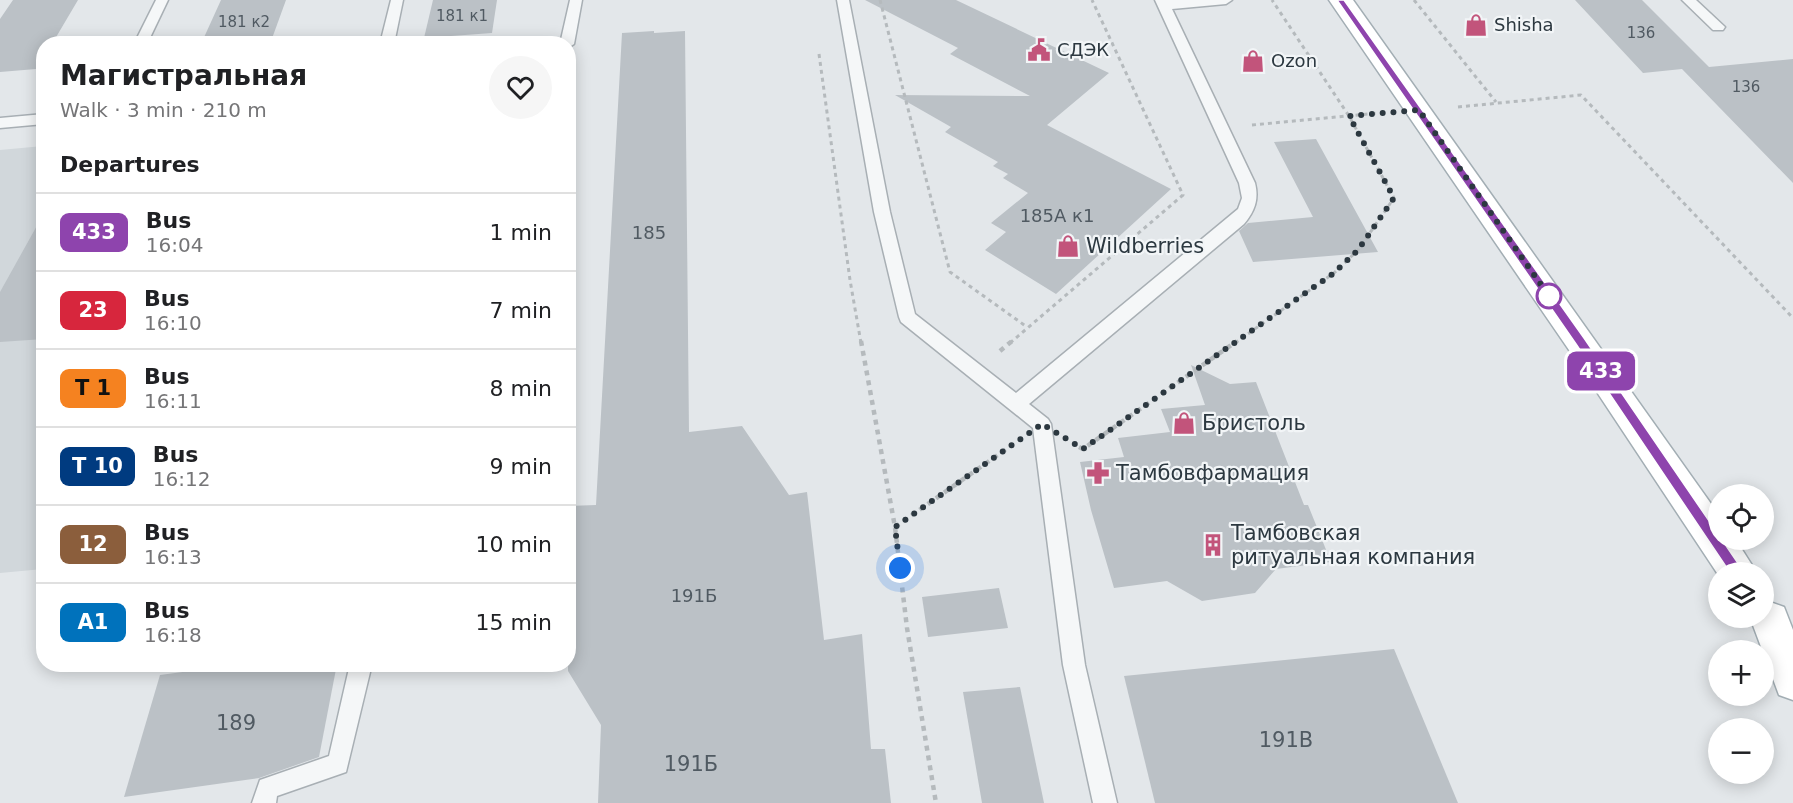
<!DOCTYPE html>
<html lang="en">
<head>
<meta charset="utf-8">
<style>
  body { margin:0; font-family:"DejaVu Sans",sans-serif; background:#f6f6f6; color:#202124; height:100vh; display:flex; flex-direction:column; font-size:22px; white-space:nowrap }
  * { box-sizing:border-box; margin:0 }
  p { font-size:20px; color:#757577 }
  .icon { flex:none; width:33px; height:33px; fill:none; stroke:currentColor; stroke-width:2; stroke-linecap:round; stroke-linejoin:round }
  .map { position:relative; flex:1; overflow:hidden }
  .sheet { position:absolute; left:36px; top:36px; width:540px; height:636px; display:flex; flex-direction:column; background:#fff; border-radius:24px; box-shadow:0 3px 15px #0003 }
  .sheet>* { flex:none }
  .badge { padding:0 12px; border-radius:9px; font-size:21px; line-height:39px }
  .fabs { position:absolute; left:1708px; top:484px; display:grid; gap:12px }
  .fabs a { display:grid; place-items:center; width:66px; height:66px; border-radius:50%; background:#fff; box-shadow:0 3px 15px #0003; font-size:30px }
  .you { position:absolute; width:30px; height:30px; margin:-15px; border:4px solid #fff; border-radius:50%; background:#1a73e8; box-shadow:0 0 0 9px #1a73e833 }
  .map>.badge { position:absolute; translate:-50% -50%; box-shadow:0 0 0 3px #fff }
  h2 { padding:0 24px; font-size:22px; line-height:54px }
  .round { display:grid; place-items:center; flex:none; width:63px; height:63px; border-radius:32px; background:#f6f6f6 }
  .headline { display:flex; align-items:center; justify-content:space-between; height:102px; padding:0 24px }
  h1 { font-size:28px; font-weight:600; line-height:45px }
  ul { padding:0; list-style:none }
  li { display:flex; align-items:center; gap:18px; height:78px; padding:0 24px; border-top:2px solid #e0e0e0 }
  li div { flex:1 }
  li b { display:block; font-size:22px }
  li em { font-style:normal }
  li .badge { min-width:66px; font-weight:700; text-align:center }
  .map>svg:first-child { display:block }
</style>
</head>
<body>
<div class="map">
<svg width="1793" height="803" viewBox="0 0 1793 803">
  <rect width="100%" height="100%" fill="#e3e7ea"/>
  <polygon fill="#d1d7db" points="43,146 43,569 0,573 0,150"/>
  <g fill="#bbc1c6">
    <polygon points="13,0 78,0 52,44 44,44 44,57 36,69 0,72 0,19"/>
    <polygon points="221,0 286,0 270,44 201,44"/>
    <polygon points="433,0 497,0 492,33 424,38"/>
    <polygon points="865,0 956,0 1109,73 1047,125 1171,189 1056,294 985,250 1006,232 991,223 1028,193 1003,178 1008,174 993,166 998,162 945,132 951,127 895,95 1030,96 950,54 958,48"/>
    <polygon points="1575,0 1642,0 1709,67 1793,59 1793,183 1682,69 1643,73"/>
    <polygon points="654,31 654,33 685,31 689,432 742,426 789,495 807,492 824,640 862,634 871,749 885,749 891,803 598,803 601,725 568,671 568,506 596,505 622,33"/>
    <polygon points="1316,139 1378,252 1253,262 1239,231 1248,223 1313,217 1274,142"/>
    <polygon points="44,213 44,339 0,342 0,292"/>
    <polygon points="1191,365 1230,384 1256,382 1304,505 1308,505 1331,562 1276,569 1255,593 1202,601 1167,581 1114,588 1091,510 1080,462 1124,457 1118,438 1170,432 1161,409 1205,405"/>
    <polygon points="999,588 1008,628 928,637 922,597"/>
    <polygon points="1394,649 1458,803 1155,803 1124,676"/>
    <polygon points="242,664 337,664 319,757 259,778 124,797 160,675"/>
    <polygon points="1020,687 1044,803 982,803 963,692"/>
  </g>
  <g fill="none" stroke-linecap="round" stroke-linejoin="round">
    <g stroke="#a8afb4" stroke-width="3">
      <g id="lane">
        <polygon points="156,0 168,0 147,44 134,44"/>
        <polygon points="391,0 403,0 394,44 380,44"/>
        <polygon points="570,0 582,0 574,44 568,48 568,44 560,44"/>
        <path d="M 837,0 L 849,0 L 890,212 L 915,314 L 1016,393 L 1238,209 L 1242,198 L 1239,183 L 1155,0 L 1232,0 L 1226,4 L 1172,9 L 1255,183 C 1259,199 1255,211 1244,224 L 1029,404 L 1048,419 L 1051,424 L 1085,665 L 1117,803 L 1093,803 L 1063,665 L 1033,428 L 901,322 L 899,317 L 874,212 Z"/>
        <polygon points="1682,0 1696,0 1725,27 1723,30 1713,30"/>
        <polygon points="44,114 44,124 0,128 0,118"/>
        <polygon points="350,664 372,664 346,772 277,796 276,803 252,803 260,780 329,756"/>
      </g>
    </g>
    <g stroke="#a3aeb4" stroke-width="3">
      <g id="primary">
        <polygon points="1329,0 1353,0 1719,515 1719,540 1736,540 1757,573 1719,573 1719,576 1569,350"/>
        <polygon points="1770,602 1784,607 1793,630 1793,700 1779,695 1751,620 1752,618 1764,618 1764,604"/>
      </g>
    </g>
    <g stroke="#b5babd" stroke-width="3" stroke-dasharray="4 4" stroke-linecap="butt">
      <polyline points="880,0 950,272 1027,327"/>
      <polyline points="1414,0 1496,102"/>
      <polyline points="819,54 850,280 861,343"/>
      <polyline points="1458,107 1581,95 1793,318"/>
      <polyline points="1252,125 1379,113"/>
      <polyline points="1010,343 1183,195 1092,0"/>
      <polyline points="1235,343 1334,273 1358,250 1394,198 1349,116 1272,0"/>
    </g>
    <g stroke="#b5babd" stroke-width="4.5" stroke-dasharray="5 5" stroke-linecap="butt">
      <polyline points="861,341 895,527 907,628 936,803"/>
      <polyline points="1000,351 1012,341"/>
      <polyline points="1079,447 1083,449 1237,341"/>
      <polyline points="895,527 1012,445"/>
    </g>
    <use href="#lane" fill="#f5f7f8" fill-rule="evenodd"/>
    <use href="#primary" fill="#fff" fill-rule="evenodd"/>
  </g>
  <polygon fill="#8e44ad" stroke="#fff" stroke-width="1.5" points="1337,0 1344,0 1584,338 1742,569 1744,573 1742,577 1733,577 1576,344"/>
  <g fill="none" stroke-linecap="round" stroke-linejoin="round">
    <polyline stroke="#2c3840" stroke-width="6" stroke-dasharray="0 10.8" points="900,568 895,527 1042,424 1083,449 1334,273 1358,250 1394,198 1349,116 1419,110 1553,302 1549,296"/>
  </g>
  <defs>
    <g id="shop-bare" transform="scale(1.8)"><path d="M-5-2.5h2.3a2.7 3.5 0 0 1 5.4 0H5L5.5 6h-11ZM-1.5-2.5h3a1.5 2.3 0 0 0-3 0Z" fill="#c2547b" stroke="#f2f5f7" stroke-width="2.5" paint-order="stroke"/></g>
    <g id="civic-bare" transform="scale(1.8)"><path d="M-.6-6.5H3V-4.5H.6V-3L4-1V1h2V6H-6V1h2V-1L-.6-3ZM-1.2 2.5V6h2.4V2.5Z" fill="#c2547b" stroke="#f2f5f7" stroke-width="2.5" paint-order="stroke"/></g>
    <g id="pharmacy-bare" transform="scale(1.8)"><path d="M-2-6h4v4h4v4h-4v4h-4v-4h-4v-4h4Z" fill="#c2547b" stroke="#f2f5f7" stroke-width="2.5" paint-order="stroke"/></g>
    <g id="building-bare" transform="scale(1.8)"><path d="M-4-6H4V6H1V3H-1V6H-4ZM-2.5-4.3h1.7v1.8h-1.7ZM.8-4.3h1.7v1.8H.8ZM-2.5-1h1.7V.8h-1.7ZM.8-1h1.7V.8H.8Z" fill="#c2547b" stroke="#f2f5f7" stroke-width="2.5" paint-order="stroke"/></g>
  </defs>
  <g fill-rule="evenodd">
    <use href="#shop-bare" x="1476" y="25"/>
    <use href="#civic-bare" x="1039" y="50"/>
    <use href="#shop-bare" x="1253" y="61"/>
    <use href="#shop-bare" x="1068" y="246"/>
    <use href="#shop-bare" x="1184" y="423"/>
    <use href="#pharmacy-bare" x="1098" y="473"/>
    <use href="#building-bare" x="1213" y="545"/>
  </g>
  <circle fill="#fff" stroke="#8e44ad" stroke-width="3" cx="1549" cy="296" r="12"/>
  <g text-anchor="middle" stroke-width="4.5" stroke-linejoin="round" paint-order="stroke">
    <g font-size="15" fill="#505a62">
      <text x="462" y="21">181 к1</text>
      <text x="244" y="27">181 к2</text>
      <text x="1641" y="38">136</text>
      <text x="1746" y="92">136</text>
    </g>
    <g font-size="18" fill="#2c3840" stroke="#f2f5f7" text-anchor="start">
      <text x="1494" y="31">Shisha</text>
      <text x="1057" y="56">СДЭК</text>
      <text x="1271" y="67">Ozon</text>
    </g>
    <g font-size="18" fill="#505a62">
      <text x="1057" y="222">185А к1</text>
      <text x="649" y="239">185</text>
      <text x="694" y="602">191Б</text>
    </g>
    <g font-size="21" fill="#2c3840" stroke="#f2f5f7" text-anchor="start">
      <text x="1086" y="253">Wildberries</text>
      <text x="1202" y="430">Бристоль</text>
      <text x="1116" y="480">Тамбовфармация</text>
      <text x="1231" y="540">Тамбовская<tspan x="1231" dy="24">ритуальная компания</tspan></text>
    </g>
    <g font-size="21" fill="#505a62">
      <text x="236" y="730">189</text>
      <text x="1286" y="747">191В</text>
      <text x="691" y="771">191Б</text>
    </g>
  </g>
</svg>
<div class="fabs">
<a><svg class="icon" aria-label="locate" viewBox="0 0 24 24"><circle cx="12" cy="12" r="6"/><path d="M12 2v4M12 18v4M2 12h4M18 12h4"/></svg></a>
<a><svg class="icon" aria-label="layers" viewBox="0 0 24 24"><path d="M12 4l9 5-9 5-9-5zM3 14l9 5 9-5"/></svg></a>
<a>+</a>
<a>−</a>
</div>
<div class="you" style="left:900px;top:568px"></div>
<b class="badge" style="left:1601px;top:371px;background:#8e44ad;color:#fff">433</b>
<section class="sheet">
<div class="headline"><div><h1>Магистральная</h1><p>Walk · 3 min · 210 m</p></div><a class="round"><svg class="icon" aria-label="heart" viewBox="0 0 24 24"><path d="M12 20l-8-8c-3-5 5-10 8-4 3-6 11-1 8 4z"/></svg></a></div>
<h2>Departures</h2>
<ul>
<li><span class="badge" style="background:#8e44ad;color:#fff">433</span><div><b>Bus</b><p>16:04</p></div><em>1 min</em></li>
<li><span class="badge" style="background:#d7263d;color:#fff">23</span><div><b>Bus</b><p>16:10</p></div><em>7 min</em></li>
<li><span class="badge" style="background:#f58220;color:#111">Т 1</span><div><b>Bus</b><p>16:11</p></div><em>8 min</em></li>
<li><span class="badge" style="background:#003b80;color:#fff">Т 10</span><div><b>Bus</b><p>16:12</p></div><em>9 min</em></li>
<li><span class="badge" style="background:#8b5e3c;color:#fff">12</span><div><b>Bus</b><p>16:13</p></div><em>10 min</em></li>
<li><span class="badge" style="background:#0072bc;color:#fff">А1</span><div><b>Bus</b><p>16:18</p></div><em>15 min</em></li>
</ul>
</section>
</div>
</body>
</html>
